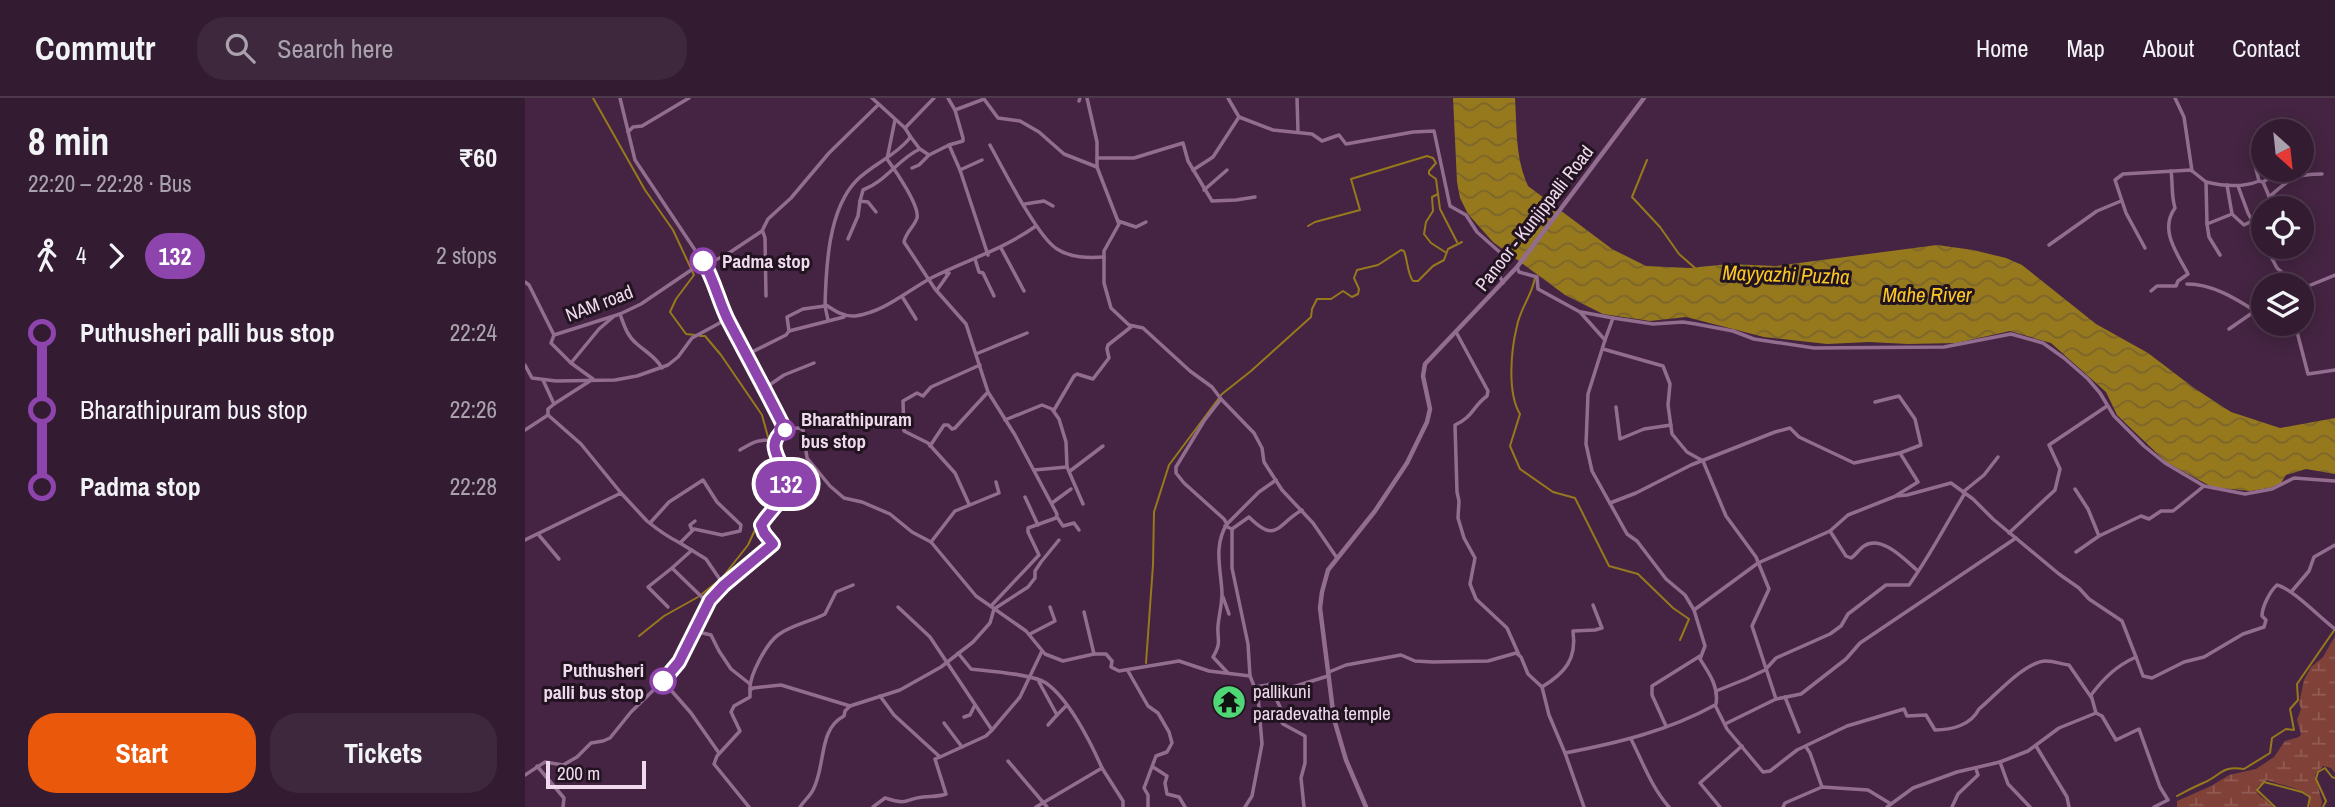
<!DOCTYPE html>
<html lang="en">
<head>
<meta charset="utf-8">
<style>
  body { margin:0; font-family:"Archivo Narrow",sans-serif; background:#3e283e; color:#f1f3f6; height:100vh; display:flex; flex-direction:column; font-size:26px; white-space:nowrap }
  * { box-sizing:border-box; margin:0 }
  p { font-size:23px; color:#a9a1ac }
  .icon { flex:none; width:38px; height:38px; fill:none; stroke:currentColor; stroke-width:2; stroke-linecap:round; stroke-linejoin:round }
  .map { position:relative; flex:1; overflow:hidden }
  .panel { display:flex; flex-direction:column; background:#331b32; width:525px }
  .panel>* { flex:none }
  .badge { padding:0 14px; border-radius:23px; font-size:24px; line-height:46px }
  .needle { width:46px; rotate:153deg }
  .tools { position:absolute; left:1726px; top:21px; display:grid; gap:14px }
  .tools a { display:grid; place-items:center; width:63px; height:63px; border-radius:50%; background:#331b32; box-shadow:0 4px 18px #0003,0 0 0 2px #4e394d; font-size:35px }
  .scale { position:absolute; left:21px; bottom:18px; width:100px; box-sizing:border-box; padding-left:7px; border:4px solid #efdaed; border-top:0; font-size:19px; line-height:24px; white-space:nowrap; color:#efdaed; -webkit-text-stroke:5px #221321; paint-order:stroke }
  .map>.badge { position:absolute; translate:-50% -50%; box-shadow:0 0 0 4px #fff }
  .legs { display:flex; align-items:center; gap:10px; height:77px; padding:0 28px; font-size:23px }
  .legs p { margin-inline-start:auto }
  .head { display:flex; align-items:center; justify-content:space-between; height:119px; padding:0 28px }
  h1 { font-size:38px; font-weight:700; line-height:52px }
  .primary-button { display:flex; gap:14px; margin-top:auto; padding:14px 28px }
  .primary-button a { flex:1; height:80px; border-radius:28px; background:#ea580c; color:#fff; font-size:28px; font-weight:700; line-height:80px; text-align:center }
  .primary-button a+a { background:#3e283e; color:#f1f3f6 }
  ul { padding:0 28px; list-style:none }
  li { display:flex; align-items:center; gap:24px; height:77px; font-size:26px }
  li i { display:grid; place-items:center; width:10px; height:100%; margin:0 9px; background:currentColor }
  li i::after { content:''; width:18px; height:18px; margin:-9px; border:5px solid; border-radius:50%; background:#331b32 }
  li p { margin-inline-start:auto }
  li:first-child i { background:linear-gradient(#0000 50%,currentColor 0) }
  li:last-child i { background:linear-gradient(currentColor 50%,#0000 0) }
  header { display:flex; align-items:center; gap:42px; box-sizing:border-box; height:98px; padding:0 35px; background:#331b32; border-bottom:2px solid #4e394d }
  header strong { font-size:33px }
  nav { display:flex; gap:38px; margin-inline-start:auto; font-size:24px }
  .search { width:490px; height:63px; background:#3e283e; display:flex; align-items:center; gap:18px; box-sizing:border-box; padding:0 24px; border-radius:28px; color:#a9a1ac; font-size:26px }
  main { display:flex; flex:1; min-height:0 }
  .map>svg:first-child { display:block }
</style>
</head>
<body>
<header>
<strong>Commutr</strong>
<div class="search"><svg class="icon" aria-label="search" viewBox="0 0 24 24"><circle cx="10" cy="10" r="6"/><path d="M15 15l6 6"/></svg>Search here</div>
<nav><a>Home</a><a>Map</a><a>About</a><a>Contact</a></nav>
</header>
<main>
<section class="panel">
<div class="head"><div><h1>8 min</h1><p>22:20 – 22:28 · Bus</p></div><b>₹60</b></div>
<div class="legs"><svg class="icon" aria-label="walk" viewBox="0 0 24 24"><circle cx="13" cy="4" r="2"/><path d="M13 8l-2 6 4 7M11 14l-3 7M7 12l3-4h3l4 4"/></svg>4<svg class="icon" aria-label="forward" viewBox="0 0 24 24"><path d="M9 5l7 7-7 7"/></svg><b class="badge" style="background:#8e44ad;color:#fff">132</b><p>2 stops</p></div>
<ul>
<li><i style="color:#8e44ad"></i><b>Puthusheri palli bus stop</b><p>22:24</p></li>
<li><i style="color:#8e44ad"></i><span>Bharathipuram bus stop</span><p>22:26</p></li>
<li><i style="color:#8e44ad"></i><b>Padma stop</b><p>22:28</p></li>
</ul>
<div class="primary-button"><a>Start</a><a>Tickets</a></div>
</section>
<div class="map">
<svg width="1810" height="709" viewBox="0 0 1810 709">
  <defs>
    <pattern id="wetland-marsh" width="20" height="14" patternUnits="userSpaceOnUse" patternTransform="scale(1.75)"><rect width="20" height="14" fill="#804138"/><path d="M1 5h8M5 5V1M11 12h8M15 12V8" fill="none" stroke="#925c55"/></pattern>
    <pattern id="water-waves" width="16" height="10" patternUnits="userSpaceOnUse" patternTransform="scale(1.75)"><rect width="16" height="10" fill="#97791d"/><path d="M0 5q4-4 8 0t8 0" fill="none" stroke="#7b652c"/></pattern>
  </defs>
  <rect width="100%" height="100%" fill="#442442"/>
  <path fill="url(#wetland-marsh)" d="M 1810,538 L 1810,675 L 1806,670 L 1798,668 L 1790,677 L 1797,704 L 1796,709 L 1785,709 L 1785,699 C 1778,690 1755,687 1742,682 L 1733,688 L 1731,692 L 1734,697 L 1749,709 L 1652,709 L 1652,703 L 1686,688 L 1704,677 L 1731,671 L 1749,659 L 1760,643 L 1774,639 L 1776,636 L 1772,622 L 1776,611 L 1774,605 L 1779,582 L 1786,569 L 1798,559 Z"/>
  <path fill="url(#water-waves)" d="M 928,0 L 990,0 C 992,30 990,60 1003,88 L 1087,151 L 1121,168 L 1164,170 L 1204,166 L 1251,168 L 1412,147 L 1448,152 L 1481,160 L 1497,167 L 1571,226 L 1623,255 L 1669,290 L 1706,314 L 1755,330 L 1810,320 L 1810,376 L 1781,371 L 1761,377 L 1756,385 L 1745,390 L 1725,393 L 1687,389 L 1641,364 L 1592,317 L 1581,294 L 1526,245 L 1485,233 L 1431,245 L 1383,246 L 1344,244 L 1302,246 L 1239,239 L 1161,219 L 1125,223 L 1078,216 L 1040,197 L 968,144 L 943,116 L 935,100 L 932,84 Z"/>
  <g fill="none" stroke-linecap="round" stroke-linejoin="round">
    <g stroke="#97791d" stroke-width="2">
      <polyline points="68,0 120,92 148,132 169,177 151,201 145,214 161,236 170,237"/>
      <polyline points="1122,62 1107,99 1135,129 1154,156 1170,170"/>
      <polyline points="913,96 907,99 908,113 901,124 899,136 906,145 920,154"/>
      <polyline points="783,128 790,124 835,112 826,81 902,58 908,60 911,65 904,73 904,76 911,81 915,111 932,144"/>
      <path d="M 1010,180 C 1007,197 995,211 992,228 C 986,252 982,295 995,316 L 985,348 L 995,371 L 1028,394 L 1050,400 L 1084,468 L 1113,476 L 1148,510 L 1164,521 L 1155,542"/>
      <polyline points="175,238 180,238 196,257 237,317 243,339"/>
      <polyline points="244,344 245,354 250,359"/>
      <polyline points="197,480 223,447 235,421 255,395 257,374"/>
      <polyline points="177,496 192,484"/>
      <polyline points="114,538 139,518 173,499"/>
      <path d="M 621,565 L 628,467 L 629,414 L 644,367 L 697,296 L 726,273 L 786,219 L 787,211 L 792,201 L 806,201 L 818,193 L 827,199 L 833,196 L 834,191 L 829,180 L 832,172 L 853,167 L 876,152 L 879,153 C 883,163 882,175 888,183 L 893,183 L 908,168 L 919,162 L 923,151 L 937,144"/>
      <path d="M 1652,698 C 1661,693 1669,689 1678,685 C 1696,678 1696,667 1719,671 L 1745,655 L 1747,640 L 1761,631 L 1769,632 L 1765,611 L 1773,602 L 1772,586 L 1810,531"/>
      <polyline points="1750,709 1732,692 1739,684 1777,694 1785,699 1783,709"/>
      <polyline points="1798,709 1801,703 1791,681 1793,674 1800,670 1807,679 1810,680"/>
    </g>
    <g stroke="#926d8f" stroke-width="3.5">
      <polyline points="95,0 110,62 180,167 195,199 202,221 223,256 260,331"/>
      <polyline points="423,0 430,12 459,1 473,20 495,23 514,34 539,56 572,69"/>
      <polyline points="562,0 572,44 572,69 594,126 579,153 579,185 586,210 604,227 618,230 665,273 687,289 696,301"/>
      <polyline points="703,0 714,19"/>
      <polyline points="772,0 773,34"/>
      <polyline points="1650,0 1659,19 1667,73"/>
      <polyline points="554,3 555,0"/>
      <polyline points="380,30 409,0"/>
      <polyline points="103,34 108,29 117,28 164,0"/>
      <polyline points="385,38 394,50"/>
      <polyline points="424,47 438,43 438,40 430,12"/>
      <path d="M 465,47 C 477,69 513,140 532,151 C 546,160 563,160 579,159"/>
      <polyline points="1728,59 1734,83"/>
      <polyline points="572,60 609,60 658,45 663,63 687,103 711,102 730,99"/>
      <path d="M 362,61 C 370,72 395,108 392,120 C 389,129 381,134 379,144 L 410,191 L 441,226 L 463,294 L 490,337 L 532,416 L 531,420 L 503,430 L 503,434 L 514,457 L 466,508"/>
      <polyline points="362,61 370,22"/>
      <polyline points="387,70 394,67 404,57"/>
      <polyline points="435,72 457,62"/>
      <polyline points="668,72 688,59 714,19 748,32 787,36 797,43 814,37 821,46 888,34 909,33 925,108 941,117 952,134 978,157 976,162 969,167 978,185"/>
      <path d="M 1681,84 C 1698,88 1717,90 1734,83 L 1738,84 L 1749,110"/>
      <polyline points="1738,84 1756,72"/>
      <polyline points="1713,88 1723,115 1738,143"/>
      <polyline points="679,92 702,72"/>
      <path d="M 1744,99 C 1765,81 1768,76 1797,76"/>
      <polyline points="500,106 519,103 528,108"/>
      <path d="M 351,114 L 343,104 L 335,103 L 338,92 C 362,83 374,60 395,51 L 404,57 L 424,47 L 435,72 L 463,157"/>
      <polyline points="1707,116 1719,127 1727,123"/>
      <polyline points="593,123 611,129 621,124"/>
      <polyline points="1729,125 1738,120"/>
      <polyline points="1682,126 1684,139 1695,157"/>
      <polyline points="238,134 240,140 241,198"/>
      <polyline points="323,141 333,118 335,103"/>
      <polyline points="1524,147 1572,113 1596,103"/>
      <polyline points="1741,149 1752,170 1759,176 1764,187"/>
      <polyline points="476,150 499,193"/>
      <polyline points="1620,150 1601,115 1590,82 1598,76 1666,72 1681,84 1682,126 1707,116 1702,87"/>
      <polyline points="450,161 454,174 458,175 469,198"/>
      <polyline points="180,167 201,157 237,133 243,121 266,100 304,55 353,7"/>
      <path d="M 992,169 L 994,174 L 1012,179 L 1013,191 L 1055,214 L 1080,242 L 1063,296 L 1061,346 L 1067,373 L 1102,436 L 1112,443 L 1141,481 L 1160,497 L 1169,512 L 1180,548 L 1175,561 C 1184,575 1194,589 1191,606"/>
      <polyline points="0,184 4,187 29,237 95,216 116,206 178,164"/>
      <path d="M 1662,186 C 1687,186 1710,200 1730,213 L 1738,209"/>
      <polyline points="1776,191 1810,177"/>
      <polyline points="412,192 424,175 421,175"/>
      <path d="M 1626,193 L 1632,188 L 1651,188 L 1653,183 L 1663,176 C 1652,155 1634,132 1650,110 C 1646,97 1648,87 1646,73"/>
      <polyline points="378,200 391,221"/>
      <path d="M 301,207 C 310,213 319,219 330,218 C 360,214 383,192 408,179 C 444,161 477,152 511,128"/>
      <polyline points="300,208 303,222"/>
      <polyline points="1056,214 1088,220"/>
      <path d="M 95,216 C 99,227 102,238 112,246 C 121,254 131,259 137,270"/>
      <polyline points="1770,226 1783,276 1810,272"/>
      <polyline points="1704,231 1730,213"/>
      <polyline points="264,233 319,219"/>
      <path d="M 931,234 L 963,293 L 962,298 C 947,309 949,318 930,327 L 932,394 L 934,403 L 933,420 L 939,440 L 950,460 L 945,486 L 951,501 L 982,530 L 994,557"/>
      <polyline points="29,237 26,245 46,265"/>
      <polyline points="1080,242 1088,220 1128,226 1158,224 1171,226 1208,233 1229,241 1289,250 1419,249 1486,236 1518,245 1539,260 1563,281 1575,295 1589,318 1619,348 1640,365 1679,388 1720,396 1747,391 1769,380 1810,383"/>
      <polyline points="1078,251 1138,268 1145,286 1143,307 1147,336 1162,354 1178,363 1201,418 1231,459 1244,491 1227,528 1251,601"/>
      <path d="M 223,256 L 261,237 L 264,233 L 262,219 L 278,211 L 300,208 C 301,170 303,111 332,82 C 348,66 369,59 384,41 L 385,38 L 380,30 L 347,0"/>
      <polyline points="451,256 502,235"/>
      <polyline points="0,267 7,280 31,283 90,282 112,278 143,267 153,259 167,240 202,221"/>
      <polyline points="18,282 29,306 23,311 23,317 56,346 96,395"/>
      <polyline points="240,290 259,277 289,265"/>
      <polyline points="1350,304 1374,298 1390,321 1396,347 1375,355"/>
      <polyline points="29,306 68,281 46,265 74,231 88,219"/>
      <polyline points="1091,309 1095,341 1119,331 1146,327"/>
      <polyline points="529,312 549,278 552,276 568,281 584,260 582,251 583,247 606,229"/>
      <polyline points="480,322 517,307 527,311 534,321 541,344 542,369 558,406"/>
      <polyline points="260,331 274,330 278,332 282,360 305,388 319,400 337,404 365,416 387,434 406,444 451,498 501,533 520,556 538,563 569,556 581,556 587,563 586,569 594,573 654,563 684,573 725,578"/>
      <polyline points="0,332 23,317"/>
      <polyline points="405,348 419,327 423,327 427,331 430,330 463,294"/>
      <path d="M 215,352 C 227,345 234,340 249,343"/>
      <polyline points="509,372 542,369"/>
      <polyline points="545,373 578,348"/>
      <polyline points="1550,391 1563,411 1574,438"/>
      <polyline points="1438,394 1459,377 1473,359"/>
      <polyline points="500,399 513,427"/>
      <polyline points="527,405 546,391"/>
      <polyline points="1085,405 1111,395 1166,367 1250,334 1265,330 1274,339 1329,365 1375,355 1393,384 1372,397"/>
      <polyline points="444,406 430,375 403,345 379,333 378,303 392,295 398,298 406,289 455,267"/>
      <polyline points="532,419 538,428 549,425 554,432"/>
      <polyline points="702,426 734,394 751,382"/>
      <path d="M 700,428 L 707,431 L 724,419 C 752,447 752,426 777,412"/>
      <polyline points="707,431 707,470 723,546 725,578 733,598 737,646 727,698 720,709"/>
      <polyline points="167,432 165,427 170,423"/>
      <path d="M 1305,433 L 1321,458 L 1326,460 C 1331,457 1334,451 1339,448 C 1357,436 1381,463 1393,473"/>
      <polyline points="1484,435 1530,392 1535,371 1524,347 1582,308"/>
      <polyline points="13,436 34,461"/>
      <path d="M 0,442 L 96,395 L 122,423 C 133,432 143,439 155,445 L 169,431 L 197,437 L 215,433 L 216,427 L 192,404 L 178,382 L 144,404 L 125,425"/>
      <polyline points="406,444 430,413 474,395 471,384"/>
      <polyline points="155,445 181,461 198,486"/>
      <polyline points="1551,454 1574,438 1616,418 1624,421 1636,413 1648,413 1679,388"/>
      <polyline points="147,470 167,452"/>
      <polyline points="1767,493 1784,473 1789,459 1810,447"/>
      <polyline points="698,499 704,516"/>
      <polyline points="143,509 123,489 147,470 183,505"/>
      <polyline points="1169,512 1233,465 1305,433 1323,417 1371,398 1382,397 1426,385 1448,401 1468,421 1534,476 1554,490 1564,501 1597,523 1611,559"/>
      <polyline points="559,514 569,556"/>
      <polyline points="169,533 186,537 194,553 206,571 225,586"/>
      <polyline points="505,536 530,523 525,509"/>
      <path d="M 433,555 L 446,571 C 464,573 507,576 521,585 C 544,601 566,645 577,670 L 511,709"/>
      <polyline points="603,573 623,608 633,615 644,634 647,645 642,654 631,658 619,690 623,697 623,709"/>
      <path d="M 702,574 L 688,559 C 697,544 692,542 693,528 C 694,517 697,506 697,495 C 696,471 688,448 702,426 L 699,421 L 659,385 L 651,375 L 651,369 L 679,323 L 696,301 L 729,335 L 737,350 L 739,364 L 757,392 L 788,425 L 812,460"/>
      <path d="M 804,574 L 821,567 L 876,557 L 890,563 L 908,564 L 963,563 L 991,555 L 996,559 L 1003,576 L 1017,589 L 1024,617 L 1040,655 C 1092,645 1143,633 1190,607 L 1202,631 L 1238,674 L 1245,673 L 1272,652 L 1322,628 L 1379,611 L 1382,618 L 1401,617 L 1410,632 C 1427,632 1446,627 1454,611 C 1470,598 1500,563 1521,563 C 1529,563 1536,566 1544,567 L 1566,599"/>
      <polyline points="138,583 166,615 194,655"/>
      <polyline points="514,584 532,617 542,607"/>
      <polyline points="744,586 756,611 755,621 758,626 780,638 780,665 776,680 779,709"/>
      <polyline points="730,589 748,586 758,592 803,578"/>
      <path d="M 1017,589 C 1040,575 1052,561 1048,533 L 1070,532 L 1077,530 L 1068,507"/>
      <path d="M 225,592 C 224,578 241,546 253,537 C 266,527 285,524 300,516 L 311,494 L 328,487"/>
      <path d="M 1191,593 L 1221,581 L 1240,572 L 1251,560 L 1305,536 L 1316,528 L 1323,516 L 1361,487 L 1384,487 C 1405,458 1421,426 1440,395"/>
      <polyline points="355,598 369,617 415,659 461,638 467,632 405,539 373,509"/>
      <polyline points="1260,599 1274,634"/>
      <polyline points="1571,615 1577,618 1591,642 1614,631 1635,689 1643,702 1629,709"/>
      <polyline points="439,619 445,617 450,607"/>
      <polyline points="419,625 437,649"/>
      <polyline points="1200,626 1251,601 1276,596 1321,561 1335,545 1491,440"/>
      <polyline points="523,627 532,617"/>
      <polyline points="1141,628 1127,597 1127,588 1175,558"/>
      <polyline points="467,632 495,599 517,553"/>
      <path d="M 1106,641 C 1118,665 1127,690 1144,709"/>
      <polyline points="1511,648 1542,699 1544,709"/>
      <polyline points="1281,649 1285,655 1297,689"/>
      <polyline points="1040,655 1059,709"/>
      <polyline points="483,663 522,709"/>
      <polyline points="1475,664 1483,686 1505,709"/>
      <polyline points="12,668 39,700 38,709"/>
      <polyline points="628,669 642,678 640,685 642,696 654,699 660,709"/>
      <polyline points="577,670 598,703 598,709"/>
      <path d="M 0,677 L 20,664 L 38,667 L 52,659 L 66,645 L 78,643 L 85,640 L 106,614 L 150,571 L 185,502 L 205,482 L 248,446 L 239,435 L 236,427 C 244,414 257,406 260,390 C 265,365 234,350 260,331"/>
      <polyline points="224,709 189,666 192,658 215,633 206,614 209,608 225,599 225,592 228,590 256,587 325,608"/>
      <path d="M 275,709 C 279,703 285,698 288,692 C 301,668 293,631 319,618 L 320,613 L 325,608 L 375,592 L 416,569 L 448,544 L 465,525 L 469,511 L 503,489 L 510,480 L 510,473 L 516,464 L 534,442"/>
      <path d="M 348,709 L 360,700 C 386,708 378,701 398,699 C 407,698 412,699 421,696 L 410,661 L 415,659"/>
      <polyline points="1195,709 1175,685 1217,648"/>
      <polyline points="1258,709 1260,705 1297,689 1343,692 1366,706"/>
      <path d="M 1362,709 L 1388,690 L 1432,674 L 1475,664 L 1503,653 L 1534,630 L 1571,615 L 1566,597 C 1579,580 1591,568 1611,559 L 1618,578 L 1627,580 L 1659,564 L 1679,559 L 1718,536 L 1739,529 L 1741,522 L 1737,518 C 1737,509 1745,493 1752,487 C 1768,491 1795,520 1810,531"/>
      <polyline points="1427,709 1433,696 1453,677 1451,671"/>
    </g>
    <polyline stroke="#926d8f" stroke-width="4.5" points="841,709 821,662 809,621 795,510 797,494 803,472 850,413 882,365 902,324 905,311 898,278 900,266 992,169 1119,0"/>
  </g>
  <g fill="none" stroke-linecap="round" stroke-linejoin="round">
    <g stroke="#fff" stroke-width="16">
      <path id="line-1" d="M 138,583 L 154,564 L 185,502 L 199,487 L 248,446 L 239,435 L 236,427 C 244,414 256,406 260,390 C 265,364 234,351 260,331 C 242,295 223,260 204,224 C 194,205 190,183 178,163"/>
    </g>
    <use href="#line-1" stroke="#8e44ad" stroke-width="10"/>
  </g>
  <defs>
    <g id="temple-disc" transform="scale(1.75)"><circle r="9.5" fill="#4fd675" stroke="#221321"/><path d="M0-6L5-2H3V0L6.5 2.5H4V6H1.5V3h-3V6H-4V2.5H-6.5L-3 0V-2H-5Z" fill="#111"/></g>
  </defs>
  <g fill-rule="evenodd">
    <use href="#temple-disc" x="704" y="604"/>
  </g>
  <g fill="#fff" stroke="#8e44ad" stroke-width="3.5">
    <circle cx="178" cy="163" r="12"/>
    <circle cx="260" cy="332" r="9"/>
    <circle cx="138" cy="583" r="12"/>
  </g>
  <g text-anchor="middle" stroke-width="6" stroke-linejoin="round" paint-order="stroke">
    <g font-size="19" fill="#efdaed" stroke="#221321">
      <text transform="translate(1009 120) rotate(-52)" y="7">Panoor - Kunjippalli Road</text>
      <text transform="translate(74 205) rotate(-21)" y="7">NAM road</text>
    </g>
    <g font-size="19" font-weight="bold" fill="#efdaed" stroke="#221321" text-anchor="start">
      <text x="197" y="170">Padma stop</text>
      <text x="276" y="328">Bharathipuram<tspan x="276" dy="22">bus stop</tspan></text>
      <text x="119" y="579" text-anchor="end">Puthusheri<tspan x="119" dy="22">palli bus stop</tspan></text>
    </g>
    <g font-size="19" fill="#efdaed" stroke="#221321" text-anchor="start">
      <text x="728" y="600">pallikuni<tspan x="728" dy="22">paradevatha temple</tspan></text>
    </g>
    <g font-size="21" font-style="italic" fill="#fcc923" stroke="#221321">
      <text transform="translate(1261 177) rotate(2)" y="7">Mayyazhi Puzha</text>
      <text x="1402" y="204">Mahe River</text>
    </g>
  </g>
</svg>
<div class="tools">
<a><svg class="needle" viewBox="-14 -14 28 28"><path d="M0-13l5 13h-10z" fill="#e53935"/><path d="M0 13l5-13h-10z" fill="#a9a1ac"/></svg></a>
<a><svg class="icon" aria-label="locate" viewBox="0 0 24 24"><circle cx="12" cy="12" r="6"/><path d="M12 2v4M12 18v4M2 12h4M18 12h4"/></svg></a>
<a><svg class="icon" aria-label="layers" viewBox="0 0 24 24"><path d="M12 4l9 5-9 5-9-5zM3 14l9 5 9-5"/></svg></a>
</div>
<div class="scale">200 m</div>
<b class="badge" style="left:261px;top:386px;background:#8e44ad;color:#fff">132</b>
</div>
</main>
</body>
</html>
